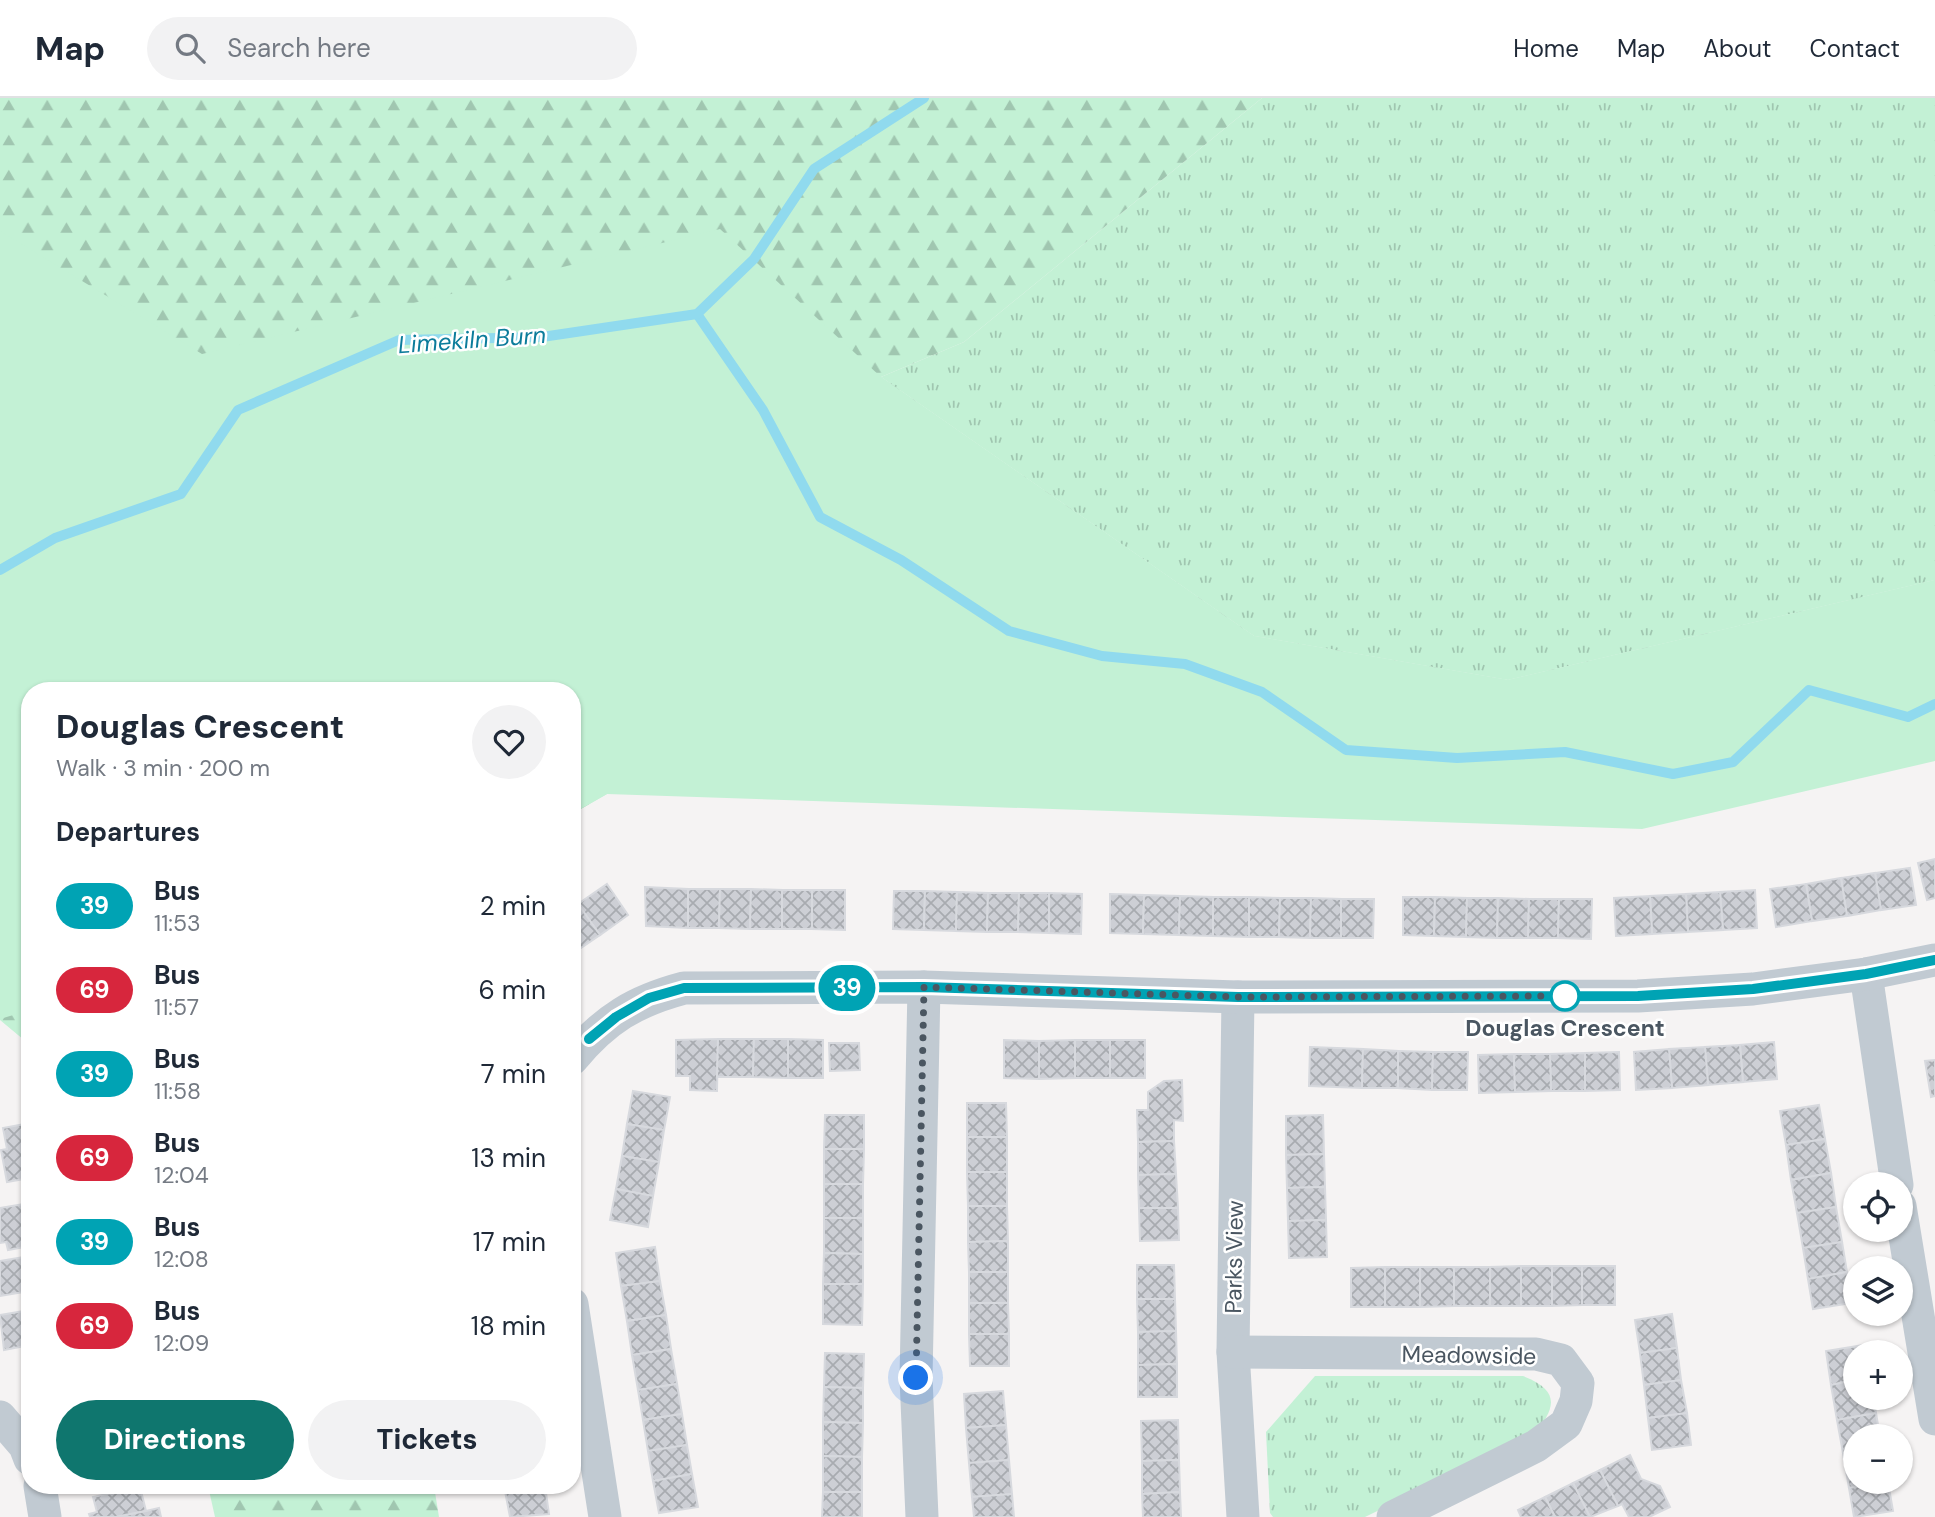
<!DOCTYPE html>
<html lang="en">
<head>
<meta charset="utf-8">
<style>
  body { margin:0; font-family:"DM Sans",sans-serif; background:#f2f2f3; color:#1f2937; height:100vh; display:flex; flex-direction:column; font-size:26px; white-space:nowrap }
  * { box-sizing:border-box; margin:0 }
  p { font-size:23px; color:#747a83 }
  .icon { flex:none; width:38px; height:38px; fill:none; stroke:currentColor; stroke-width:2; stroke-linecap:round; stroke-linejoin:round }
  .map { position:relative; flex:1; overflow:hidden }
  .drawer { position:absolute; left:21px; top:584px; width:560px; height:812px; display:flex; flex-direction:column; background:#fff; border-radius:28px; box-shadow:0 2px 5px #0004 }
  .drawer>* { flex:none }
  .badge { padding:0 14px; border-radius:23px; font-size:24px; line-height:46px }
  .tools { position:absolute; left:1843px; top:1074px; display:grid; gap:14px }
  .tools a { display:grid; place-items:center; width:70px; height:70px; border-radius:50%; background:#fff; box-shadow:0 2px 5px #0004; font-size:35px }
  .you { position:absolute; width:35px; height:35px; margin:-18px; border:5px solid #fff; border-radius:50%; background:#1a73e8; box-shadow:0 0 0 10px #1a73e833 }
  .map>.badge { position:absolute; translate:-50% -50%; box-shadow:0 0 0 4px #fff }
  h2 { padding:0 35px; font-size:26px; line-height:63px }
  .round { display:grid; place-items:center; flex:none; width:74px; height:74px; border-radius:37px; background:#f2f2f3 }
  .summary { display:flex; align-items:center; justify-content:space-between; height:119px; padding:0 35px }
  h1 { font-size:33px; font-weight:800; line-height:52px }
  .cta { display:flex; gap:14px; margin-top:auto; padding:14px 35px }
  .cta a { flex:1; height:80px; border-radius:42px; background:#0f766e; color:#fff; font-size:28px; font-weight:800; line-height:80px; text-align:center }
  .cta a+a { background:#f2f2f3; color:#1f2937 }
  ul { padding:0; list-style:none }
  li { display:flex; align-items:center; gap:21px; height:84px; padding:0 35px }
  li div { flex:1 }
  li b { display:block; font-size:26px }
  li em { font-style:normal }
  li .badge { min-width:77px; font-weight:700; text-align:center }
  header { display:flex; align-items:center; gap:42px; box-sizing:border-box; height:98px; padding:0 35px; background:#fff; border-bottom:2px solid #e0e1e3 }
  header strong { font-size:33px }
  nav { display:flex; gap:38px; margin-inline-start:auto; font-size:24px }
  .search { width:490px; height:63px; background:#f2f2f3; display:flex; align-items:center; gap:18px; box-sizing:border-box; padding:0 24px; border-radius:38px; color:#747a83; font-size:26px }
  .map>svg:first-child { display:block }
</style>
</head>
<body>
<header>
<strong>Map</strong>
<div class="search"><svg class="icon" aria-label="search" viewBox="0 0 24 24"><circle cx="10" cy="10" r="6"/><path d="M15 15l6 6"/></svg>Search here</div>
<nav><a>Home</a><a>Map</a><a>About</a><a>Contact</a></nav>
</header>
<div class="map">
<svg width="1935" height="1419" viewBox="0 0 1935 1419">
  <defs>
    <pattern id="grass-tufts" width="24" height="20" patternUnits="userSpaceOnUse" patternTransform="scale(1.75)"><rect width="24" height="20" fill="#c3f1d5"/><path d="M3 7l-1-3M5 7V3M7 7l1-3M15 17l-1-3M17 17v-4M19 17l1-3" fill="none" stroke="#a0c6b0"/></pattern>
    <pattern id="forest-firs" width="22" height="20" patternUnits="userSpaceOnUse" patternTransform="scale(1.75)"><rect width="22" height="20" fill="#c3f1d5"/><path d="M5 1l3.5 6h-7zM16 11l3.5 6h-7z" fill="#a0c6b0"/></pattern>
    <pattern id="building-cross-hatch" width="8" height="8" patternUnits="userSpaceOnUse" patternTransform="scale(1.75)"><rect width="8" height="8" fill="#cdcfd5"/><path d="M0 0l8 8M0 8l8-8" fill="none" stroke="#a8abb0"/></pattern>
  </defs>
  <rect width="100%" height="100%" fill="#f5f3f3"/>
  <g fill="url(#grass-tufts)">
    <polygon points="1262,0 1935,0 1935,482 1508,582 1254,538 881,279 964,244"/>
    <path d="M 1315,1278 L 1523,1278 C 1560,1292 1557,1310 1533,1337 L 1365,1419 L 1273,1419 L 1270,1415 L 1266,1334 Z"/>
  </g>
  <g fill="url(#forest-firs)">
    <polygon points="0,0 1262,0 964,244 881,279 1254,538 1508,582 1935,482 1935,660 607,696 572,716 572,593 30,593 30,947 0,922"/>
    <polygon points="208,1388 434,1388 439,1419 215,1419"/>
  </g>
  <polygon fill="#c3f1d5" points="720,131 881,279 1254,538 1508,582 1935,482 1935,663 1642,731 607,696 572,716 572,593 30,593 30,912 0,921 0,133 202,256"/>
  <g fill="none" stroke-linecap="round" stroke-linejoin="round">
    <g stroke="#90daee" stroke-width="10">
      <polyline points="697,216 763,312 820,419 901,462 1009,533 1102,558 1185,566 1262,594 1346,652 1457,660 1565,654 1673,676 1733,664 1809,592 1908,619 1935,606"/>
      <polyline points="0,472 55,440 181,396 238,312 399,242 542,239 697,216 754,161 814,71 924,0"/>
    </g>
  </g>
  <g fill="url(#building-cross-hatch)" stroke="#d7d9de" stroke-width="2">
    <polygon points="1935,761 1935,800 1927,802 1918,765"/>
    <polygon points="1910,770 1916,807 1881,812 1875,775"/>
    <polygon points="1875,775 1881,812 1847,818 1841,780"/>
    <polygon points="1841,780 1847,818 1812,823 1806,786"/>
    <polygon points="607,786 628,817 600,837 578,806"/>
    <polygon points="1806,786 1812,823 1776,829 1770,791"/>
    <polygon points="645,789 688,791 688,830 646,828"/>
    <polygon points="688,791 720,791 719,830 688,830"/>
    <polygon points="720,791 751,791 750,831 719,830"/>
    <polygon points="751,791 782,792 782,831 750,831"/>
    <rect x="782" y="792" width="30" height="39"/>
    <polygon points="812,792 845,792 845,832 812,831"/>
    <polygon points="1755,792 1757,830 1723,832 1720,794"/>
    <polygon points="894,793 925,793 924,832 893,831"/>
    <polygon points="925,793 957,794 956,833 924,832"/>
    <polygon points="957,794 988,795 987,834 956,833"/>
    <polygon points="1720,794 1723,832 1688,834 1686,796"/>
    <polygon points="988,795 1019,795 1018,834 987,834"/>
    <polygon points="1019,795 1049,795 1049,835 1018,834"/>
    <polygon points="1049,795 1082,796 1081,836 1049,835"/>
    <polygon points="1110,796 1144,797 1143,836 1110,835"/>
    <polygon points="1686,796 1688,834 1652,836 1650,798"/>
    <polygon points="1144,797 1180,798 1179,837 1143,836"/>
    <polygon points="1180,798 1213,799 1213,838 1179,837"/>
    <polygon points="1650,798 1652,836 1616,838 1614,800"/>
    <polygon points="1213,799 1249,799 1249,839 1213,838"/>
    <polygon points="1249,799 1280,800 1279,839 1249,839"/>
    <polygon points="1403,799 1435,799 1434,838 1403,837"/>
    <polygon points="1435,799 1467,800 1466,839 1434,838"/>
    <polygon points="1280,800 1311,800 1310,840 1279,839"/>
    <polygon points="1311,800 1341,801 1341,840 1310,840"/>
    <polygon points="1467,800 1498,800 1497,840 1466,839"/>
    <polygon points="1498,800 1529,801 1528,840 1497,840"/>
    <polygon points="1341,801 1374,801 1373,840 1341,840"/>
    <polygon points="1529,801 1559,801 1558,840 1528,840"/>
    <polygon points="1559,801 1592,801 1591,841 1558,840"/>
    <polygon points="578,806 600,837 572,856 572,810"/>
    <polygon points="718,941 717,993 690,992 690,978 676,978 676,942"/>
    <polygon points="718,941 754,941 753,979 717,979"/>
    <polygon points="754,941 788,941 788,980 753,979"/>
    <polygon points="788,941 823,942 823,980 788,980"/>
    <polygon points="1004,942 1039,943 1039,981 1004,980"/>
    <polygon points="1075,942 1075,980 1039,981 1039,943"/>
    <rect x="1075" y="942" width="35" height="38"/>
    <rect x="1110" y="942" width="35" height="38"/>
    <polygon points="1774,944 1777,981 1743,984 1740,947"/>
    <polygon points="829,945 859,945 860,972 830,973"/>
    <polygon points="1740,947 1743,984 1708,987 1705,949"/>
    <polygon points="1310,949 1363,951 1362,990 1309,988"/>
    <polygon points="1705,949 1708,987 1672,990 1669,951"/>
    <polygon points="1363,951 1398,953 1398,990 1362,990"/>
    <polygon points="1669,951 1672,990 1636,992 1634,954"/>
    <polygon points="1398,953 1433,954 1432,992 1398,990"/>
    <polygon points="1433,954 1468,954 1467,992 1432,992"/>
    <polygon points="1619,954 1620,992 1585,993 1585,955"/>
    <polygon points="1585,955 1585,993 1551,993 1550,956"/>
    <polygon points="1514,956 1515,994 1479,995 1478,957"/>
    <polygon points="1514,956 1550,956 1551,993 1515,994"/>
    <polygon points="1935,962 1935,998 1931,999 1925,963"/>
    <polygon points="1182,982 1183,1023 1174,1022 1174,1043 1138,1044 1137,1012 1148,1012 1148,994 1164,983"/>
    <polygon points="633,993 670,999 664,1032 627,1026"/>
    <polygon points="967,1005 1006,1005 1007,1039 967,1039"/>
    <polygon points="1819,1007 1825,1041 1786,1047 1780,1013"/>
    <polygon points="825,1017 864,1017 864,1051 824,1051"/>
    <polygon points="1323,1017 1324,1056 1286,1057 1286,1018"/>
    <polygon points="30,1025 30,1080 7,1084 1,1052 7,1051 3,1030"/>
    <polygon points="627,1026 664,1032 659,1064 622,1058"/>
    <rect x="967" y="1039" width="40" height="35"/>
    <polygon points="1825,1041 1831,1075 1791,1082 1786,1047"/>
    <polygon points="1174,1043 1176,1076 1138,1077 1138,1044"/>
    <polygon points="824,1051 864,1051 863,1086 824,1086"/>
    <polygon points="1324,1056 1325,1089 1287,1090 1286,1057"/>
    <polygon points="622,1058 659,1064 653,1098 616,1091"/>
    <polygon points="967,1074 1007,1074 1007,1108 968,1108"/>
    <polygon points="1831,1075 1836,1109 1797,1115 1791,1082"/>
    <polygon points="1176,1076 1178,1110 1139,1110 1138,1077"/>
    <rect x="824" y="1086" width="39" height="34"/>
    <polygon points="1325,1089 1326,1122 1288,1123 1287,1090"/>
    <polygon points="616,1091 653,1098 648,1129 610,1122"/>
    <polygon points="30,1105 30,1148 8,1152 6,1144 0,1145 0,1110"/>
    <polygon points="968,1108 1007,1108 1008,1143 968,1144"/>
    <polygon points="1836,1109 1842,1144 1803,1150 1797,1115"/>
    <polygon points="1139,1110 1178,1110 1179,1142 1140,1143"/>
    <polygon points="824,1120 863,1120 863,1156 824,1155"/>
    <polygon points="1326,1122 1327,1159 1289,1160 1288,1123"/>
    <polygon points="1008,1143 1008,1174 969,1174 968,1144"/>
    <polygon points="1842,1144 1847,1174 1808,1181 1803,1150"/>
    <polygon points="655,1149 660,1183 621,1188 616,1155"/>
    <polygon points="824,1155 863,1156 863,1186 823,1186"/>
    <polygon points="30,1158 30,1193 0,1198 0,1163"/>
    <polygon points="1137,1167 1174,1167 1175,1201 1137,1201"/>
    <polygon points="1521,1168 1521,1208 1490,1208 1490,1169"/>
    <rect x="1521" y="1168" width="31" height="40"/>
    <polygon points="1552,1168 1582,1168 1582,1207 1552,1208"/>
    <rect x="1582" y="1168" width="33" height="39"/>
    <polygon points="1385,1169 1385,1209 1351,1209 1351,1170"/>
    <rect x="1385" y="1169" width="35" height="40"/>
    <polygon points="1420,1169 1454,1169 1454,1208 1420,1209"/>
    <rect x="1454" y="1169" width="36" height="39"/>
    <rect x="969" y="1174" width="39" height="31"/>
    <polygon points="1847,1174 1852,1205 1813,1211 1808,1181"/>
    <polygon points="660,1183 666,1217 627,1223 621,1188"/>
    <polygon points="823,1186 863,1186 862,1227 823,1226"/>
    <polygon points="1137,1201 1175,1201 1176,1233 1138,1234"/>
    <polygon points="969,1205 1008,1205 1009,1236 969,1236"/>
    <polygon points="30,1212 30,1247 4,1252 0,1217"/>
    <polygon points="1672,1216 1677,1250 1640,1255 1635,1222"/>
    <polygon points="666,1217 671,1251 632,1257 627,1223"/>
    <polygon points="1176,1233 1177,1266 1138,1267 1138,1234"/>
    <polygon points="969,1236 1009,1236 1009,1268 970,1268"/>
    <polygon points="1864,1247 1866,1255 1855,1255 1855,1282 1831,1287 1826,1253"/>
    <polygon points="1677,1250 1681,1282 1644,1287 1640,1255"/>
    <polygon points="671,1251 677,1286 638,1292 632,1257"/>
    <polygon points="825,1255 864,1256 863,1290 824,1289"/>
    <polygon points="1177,1266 1177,1299 1138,1299 1138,1267"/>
    <polygon points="1681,1282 1687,1315 1648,1320 1644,1287"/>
    <polygon points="1855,1282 1855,1300 1873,1300 1876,1315 1837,1322 1831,1287"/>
    <polygon points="677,1286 682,1316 643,1322 638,1292"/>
    <polygon points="824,1289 863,1290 863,1325 823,1324"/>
    <polygon points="1003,1293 1006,1327 966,1330 964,1296"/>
    <polygon points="1687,1315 1691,1347 1652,1352 1648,1320"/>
    <polygon points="1876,1315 1880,1339 1855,1339 1855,1353 1843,1355 1837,1322"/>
    <polygon points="682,1316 687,1347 648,1353 643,1322"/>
    <polygon points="1178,1322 1179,1362 1142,1363 1141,1323"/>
    <polygon points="823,1324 863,1325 862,1359 823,1358"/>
    <polygon points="1006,1327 1009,1362 969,1365 966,1330"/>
    <polygon points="687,1347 692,1376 653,1383 648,1353"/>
    <polygon points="1855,1353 1855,1384 1881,1384 1849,1390 1843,1355"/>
    <polygon points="1630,1357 1641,1381 1660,1388 1670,1409 1649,1419 1629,1419 1622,1406 1618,1408 1600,1372"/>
    <polygon points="823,1358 862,1359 862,1394 823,1394"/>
    <polygon points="1009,1362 1012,1396 972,1399 969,1365"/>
    <polygon points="1179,1362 1180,1394 1142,1396 1142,1363"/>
    <polygon points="1600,1372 1618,1408 1590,1419 1573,1385"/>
    <polygon points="692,1376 698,1409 659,1415 653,1383"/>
    <polygon points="1881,1384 1888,1384 1893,1413 1854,1419 1849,1390"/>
    <polygon points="1573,1385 1590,1419 1555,1419 1545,1399"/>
    <polygon points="504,1388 545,1388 549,1416 510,1419"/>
    <polygon points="140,1389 146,1413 116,1419 90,1419 89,1416 97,1414 93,1399"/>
    <polygon points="823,1394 862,1394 862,1419 822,1419"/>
    <polygon points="1180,1394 1181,1419 1143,1419 1142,1396"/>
    <polygon points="1012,1396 1014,1419 974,1419 972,1399"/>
    <polygon points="1545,1399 1555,1419 1521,1419 1518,1412"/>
    <polygon points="159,1410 161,1419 116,1419 146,1413"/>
  </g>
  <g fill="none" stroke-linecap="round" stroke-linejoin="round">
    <g stroke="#c1cad2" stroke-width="33">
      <polyline points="1866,876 1897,1087"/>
      <polyline points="1238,899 1233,1254 1243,1419"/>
      <path d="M 572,961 C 605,921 635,903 684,890 L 924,889 L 1238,899 L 1638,898 L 1753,891 L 1866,876 L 1935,862"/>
      <polyline points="1900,1108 1935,1321"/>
      <polyline points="572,1206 605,1419"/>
      <polyline points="1233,1254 1536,1256 1561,1262 1578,1285 1576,1303 1566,1326 1536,1348 1393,1419"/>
      <polyline points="0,1319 25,1348 30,1361"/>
      <polyline points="40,1388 45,1419"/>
      <polyline points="922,1419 916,1280 924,889"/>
    </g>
  </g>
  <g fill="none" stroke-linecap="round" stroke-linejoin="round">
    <g stroke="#fff" stroke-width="16">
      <polyline id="line" points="589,941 616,919 649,900 684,890 924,889 1238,899 1638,898 1753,891 1866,876 1935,862"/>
    </g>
    <use href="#line" stroke="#00a3b4" stroke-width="10"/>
    <polyline stroke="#4a5661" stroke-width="7" stroke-dasharray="0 12.6" points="916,1280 924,889 1238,899 1565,898"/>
  </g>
  <circle fill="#fff" stroke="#00a3b4" stroke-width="3.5" cx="1565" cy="898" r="14"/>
  <g text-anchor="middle" stroke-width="5" stroke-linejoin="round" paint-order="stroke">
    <g font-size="23" font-weight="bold" fill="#4a5661" stroke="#fff">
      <text x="1565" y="938">Douglas Crescent</text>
    </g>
    <g font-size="23" fill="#4a5661" stroke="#fff">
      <text transform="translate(1234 1159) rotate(-89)" y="8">Parks View</text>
      <text transform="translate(1469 1257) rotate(1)" y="8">Meadowside</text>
    </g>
    <g font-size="24" font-style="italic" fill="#0c7c9b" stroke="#fff">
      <text transform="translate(472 242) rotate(-4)" y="8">Limekiln Burn</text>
    </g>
  </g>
</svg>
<div class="tools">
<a><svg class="icon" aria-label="locate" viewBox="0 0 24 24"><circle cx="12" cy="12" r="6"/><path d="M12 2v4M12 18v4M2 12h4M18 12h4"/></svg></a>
<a><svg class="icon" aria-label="layers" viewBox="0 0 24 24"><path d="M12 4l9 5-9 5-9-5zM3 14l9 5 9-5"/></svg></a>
<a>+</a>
<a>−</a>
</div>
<div class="you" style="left:916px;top:1280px"></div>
<b class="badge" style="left:847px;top:890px;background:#00a3b4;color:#fff">39</b>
<section class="drawer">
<div class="summary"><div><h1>Douglas Crescent</h1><p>Walk · 3 min · 200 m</p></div><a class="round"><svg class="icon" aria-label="heart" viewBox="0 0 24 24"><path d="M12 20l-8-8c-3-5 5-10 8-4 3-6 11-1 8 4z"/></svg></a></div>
<h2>Departures</h2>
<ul>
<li><span class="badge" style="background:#00a3b4;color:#fff">39</span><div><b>Bus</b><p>11:53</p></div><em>2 min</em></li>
<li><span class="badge" style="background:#d7263d;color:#fff">69</span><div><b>Bus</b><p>11:57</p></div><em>6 min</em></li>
<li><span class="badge" style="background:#00a3b4;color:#fff">39</span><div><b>Bus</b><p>11:58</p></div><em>7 min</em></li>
<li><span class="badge" style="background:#d7263d;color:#fff">69</span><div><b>Bus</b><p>12:04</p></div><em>13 min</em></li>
<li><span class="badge" style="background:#00a3b4;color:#fff">39</span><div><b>Bus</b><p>12:08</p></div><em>17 min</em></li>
<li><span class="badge" style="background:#d7263d;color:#fff">69</span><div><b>Bus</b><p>12:09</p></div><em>18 min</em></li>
</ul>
<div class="cta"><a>Directions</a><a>Tickets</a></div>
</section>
</div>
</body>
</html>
